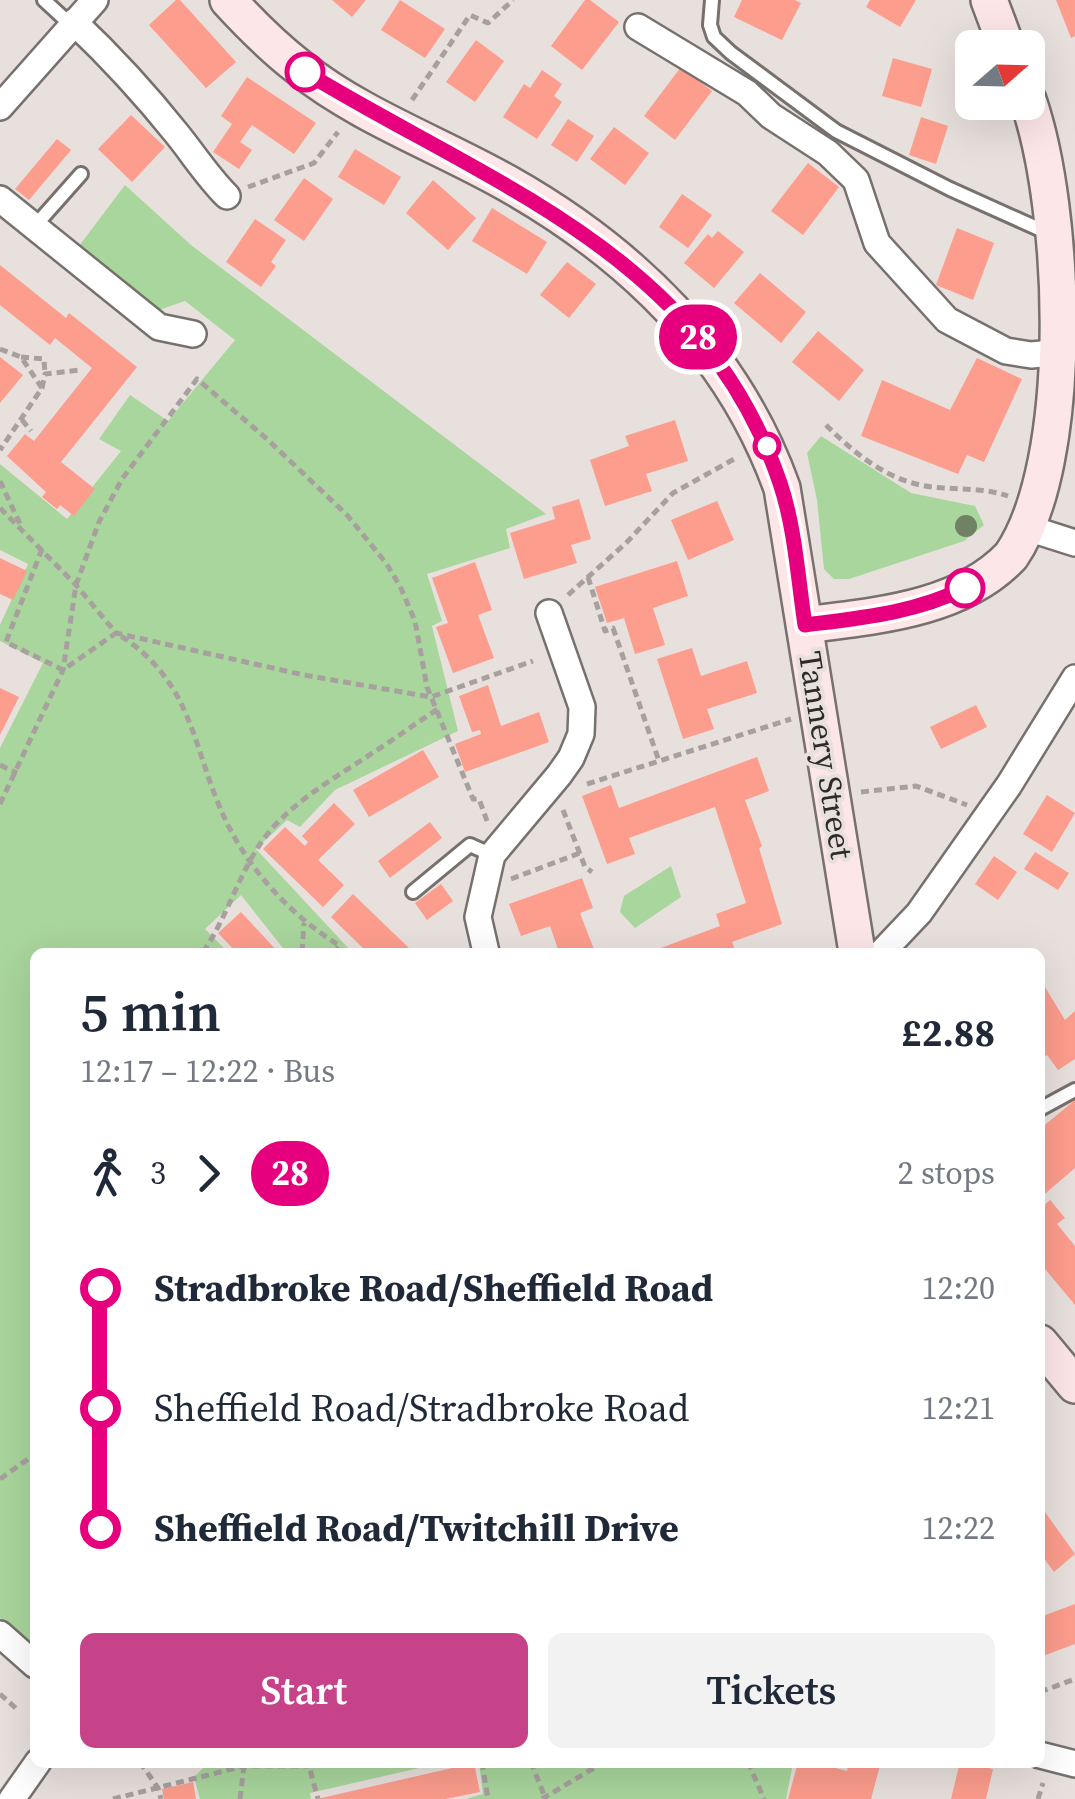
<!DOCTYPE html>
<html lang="en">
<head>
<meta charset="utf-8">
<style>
  body { margin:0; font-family:"Source Serif 4",serif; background:#f2f2f3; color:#1f2937; height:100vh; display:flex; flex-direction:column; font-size:38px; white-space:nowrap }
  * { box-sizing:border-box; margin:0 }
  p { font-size:32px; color:#747a83 }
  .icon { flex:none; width:55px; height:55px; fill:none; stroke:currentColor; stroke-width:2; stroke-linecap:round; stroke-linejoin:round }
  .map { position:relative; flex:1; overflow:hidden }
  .sheet { position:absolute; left:30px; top:948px; width:1015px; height:820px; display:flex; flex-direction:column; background:#fff; border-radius:15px; box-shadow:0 10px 40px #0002 }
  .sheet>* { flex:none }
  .badge { padding:0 20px; border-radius:32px; font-size:35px; line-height:65px }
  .needle { width:65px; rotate:70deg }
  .fabs { position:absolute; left:955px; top:30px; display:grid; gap:20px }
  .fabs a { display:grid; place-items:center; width:90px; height:90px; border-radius:15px; background:#fff; box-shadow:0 10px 40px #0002; font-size:50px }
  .map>.badge { position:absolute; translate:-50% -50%; box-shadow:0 0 0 5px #fff }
  .legs { display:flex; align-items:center; gap:15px; height:110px; padding:0 50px; font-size:32px }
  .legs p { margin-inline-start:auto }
  .headline { display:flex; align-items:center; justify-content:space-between; height:170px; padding:0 50px }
  h1 { font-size:55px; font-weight:600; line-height:75px }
  .button { display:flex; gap:20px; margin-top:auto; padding:20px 50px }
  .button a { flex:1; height:115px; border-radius:15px; background:#c6438a; color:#fff; font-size:40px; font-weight:600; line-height:115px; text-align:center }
  .button a+a { background:#f2f2f3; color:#1f2937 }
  ul { padding:0 50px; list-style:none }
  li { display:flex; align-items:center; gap:35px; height:120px; font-size:38px }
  li i { display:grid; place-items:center; width:15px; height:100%; margin:0 12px; background:currentColor }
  li i::after { content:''; width:25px; height:25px; margin:-12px; border:8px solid; border-radius:50%; background:#fff }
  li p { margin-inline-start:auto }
  li:first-child i { background:linear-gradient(#0000 50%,currentColor 0) }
  li:last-child i { background:linear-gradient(currentColor 50%,#0000 0) }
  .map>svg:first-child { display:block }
</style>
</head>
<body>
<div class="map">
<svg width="1075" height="1799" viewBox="0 0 1075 1799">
  <rect width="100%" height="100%" fill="#e8e0dd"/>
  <g fill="#a9d69c">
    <polygon points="125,185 191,245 546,514 506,529 510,548 427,574 442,621 432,626 458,731 335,790 300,827 287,820 256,849 352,952 286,952 241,895 205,929 228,952 35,952 35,1650 0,1618 0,748 43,663 0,641 0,625 28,564 0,550 0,464 67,519 121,451 99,439 130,395 168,421 235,340 185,301 159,310 79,246"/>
    <polygon points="821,436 911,493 975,506 984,525 964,541 849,579 834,579 824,569 817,500 807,453"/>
    <polygon points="671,866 681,897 635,928 620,912 624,896"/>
    <polygon points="208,1763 208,1762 441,1763 310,1793 311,1799 200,1799 194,1777"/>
    <polygon points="479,1763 479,1762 793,1763 786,1799 466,1799 483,1794"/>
  </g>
  <g fill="#fd9d8d">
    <polygon points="176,0 180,0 236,62 206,88 149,25"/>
    <polygon points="332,0 366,0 352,17"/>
    <polygon points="400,0 445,29 425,58 381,30"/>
    <polygon points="585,0 590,0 619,22 582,70 551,46"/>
    <polygon points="742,0 795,0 801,3 782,40 734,17"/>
    <polygon points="870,0 916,0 900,27 866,7"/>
    <polygon points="1056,0 1075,0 1075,36 1071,38"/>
    <polygon points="476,40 504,61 475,102 446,82"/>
    <polygon points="893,58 932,69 921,107 882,96"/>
    <polygon points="681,67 712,91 675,140 644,116"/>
    <polygon points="542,70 562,84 554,96 562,102 537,139 503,117 524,84 530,88"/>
    <polygon points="247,77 316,123 294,154 252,125 240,142 252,150 239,169 213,152 232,124 221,116"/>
    <polygon points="131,115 165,147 132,182 98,149"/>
    <polygon points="921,117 948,126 936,164 909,155"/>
    <polygon points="568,119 594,136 577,162 551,145"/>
    <polygon points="614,127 649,153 625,185 590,159"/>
    <polygon points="57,139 71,150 29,200 15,189"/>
    <polygon points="355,149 401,177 384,205 338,177"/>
    <polygon points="808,163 839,187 803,235 771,211"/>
    <polygon points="304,178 333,199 304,241 274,220"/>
    <polygon points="433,180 476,218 448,250 406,213"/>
    <polygon points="682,194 712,215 688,248 659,227"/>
    <polygon points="492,208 547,242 527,274 472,241"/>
    <polygon points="255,219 286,240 271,262 276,266 261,287 226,262"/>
    <polygon points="957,228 994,243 973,300 936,285"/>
    <polygon points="718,231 744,252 714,288 684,263 708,234 712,238"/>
    <polygon points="567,262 596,284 569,318 540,295"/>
    <polygon points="0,265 66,318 69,313 137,367 61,462 95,489 74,516 60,505 57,509 42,497 46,492 7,456 25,434 34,441 92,368 55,338 50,345 0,305"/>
    <polygon points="760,273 806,312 781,343 734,303"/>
    <polygon points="818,331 864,370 839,401 792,362"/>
    <polygon points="0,357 23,375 0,403"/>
    <polygon points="977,358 1022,379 984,462 967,455 958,474 861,436 882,380 950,410"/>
    <polygon points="675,420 688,461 646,474 652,491 605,506 590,460 629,446 625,436"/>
    <polygon points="579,499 591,539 571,545 577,563 524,579 510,533 555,519 552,507"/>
    <polygon points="717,501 734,540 688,560 671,520"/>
    <polygon points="0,558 27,571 13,600 0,594"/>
    <polygon points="677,561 688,596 653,608 665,645 635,654 624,618 607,623 595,587"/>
    <polygon points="475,562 492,610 478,615 494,658 453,673 436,627 448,623 432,578"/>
    <polygon points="692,648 701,676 747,661 757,693 707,709 714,729 683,739 657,659"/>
    <polygon points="488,685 501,726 539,712 549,742 465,772 455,744 481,734 480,730 472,732 459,696"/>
    <polygon points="0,688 19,697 0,735"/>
    <polygon points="976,705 987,727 941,749 930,727"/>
    <polygon points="423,750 439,777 369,817 353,790"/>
    <polygon points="757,757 769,791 745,800 762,846 759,848 782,924 732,942 736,952 650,952 720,926 716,914 746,903 715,807 629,838 635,854 607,864 582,796 611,785 619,808"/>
    <polygon points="1047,795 1075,813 1052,852 1023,834"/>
    <polygon points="334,803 355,824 318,860 344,885 323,907 263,849 285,827 305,846 308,842 302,836"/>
    <polygon points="430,822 442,838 390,878 378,861"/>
    <polygon points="1035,852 1069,873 1058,890 1024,869"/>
    <polygon points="994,856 1017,872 998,900 975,884"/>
    <polygon points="582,878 593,908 580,913 595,952 559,952 550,926 521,936 509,904"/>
    <polygon points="441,884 453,901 427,920 415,903"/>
    <polygon points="353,894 413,952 367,952 331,917"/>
    <polygon points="241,912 278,952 236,952 218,933"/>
    <polygon points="1045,987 1065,1020 1075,1011 1075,1059 1058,1070 1047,1055 1040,1060 1040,989"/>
    <polygon points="1075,1100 1075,1168 1040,1198 1040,1129"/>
    <polygon points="1050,1200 1065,1218 1057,1224 1075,1246 1075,1305 1040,1263 1040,1209"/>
    <polygon points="1040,1505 1075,1554 1054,1572 1040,1553"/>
    <polygon points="1075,1604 1075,1644 1040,1657 1040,1617"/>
    <polygon points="798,1762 813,1762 847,1771 849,1762 881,1762 871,1799 788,1799"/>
    <polygon points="960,1762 993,1769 986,1799 951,1799"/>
    <polygon points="474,1763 480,1792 446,1799 317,1799"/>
    <polygon points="193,1782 196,1799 164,1799 162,1789"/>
  </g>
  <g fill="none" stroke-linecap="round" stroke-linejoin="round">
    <g stroke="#77716e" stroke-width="18">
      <g id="lane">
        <polyline points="44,0 71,25"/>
        <polyline points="712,0 710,25 714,37 731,53 836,131 950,189 1048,233"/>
        <polyline points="34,227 81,174"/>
        <polyline points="413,892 470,845 492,855"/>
        <polyline points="1040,1109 1075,1090"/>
      </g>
    </g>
    <g stroke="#77716e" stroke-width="30">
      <g id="street">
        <path d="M 74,22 C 111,57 145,94 177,134 C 194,155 207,176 227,196"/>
        <polyline points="638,27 747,93 771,116 828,153 856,180 877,243 947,320 1006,351 1031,355 1065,352"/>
        <polyline points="0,107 95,0"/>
        <polyline points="0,199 159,327 193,334"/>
        <polyline points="1031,529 1075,543"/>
        <polyline points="486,952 478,917 492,855 559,775 571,758 581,734 582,707 549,613"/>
        <polyline points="882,952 919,913 1009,785 1075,678"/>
        <polyline points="0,1634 35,1665"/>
        <polyline points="1040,1755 1075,1764"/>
        <polyline points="12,1799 38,1762"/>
      </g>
    </g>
    <g stroke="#77716e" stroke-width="40">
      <g id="secondary">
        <path d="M 228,0 C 250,24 274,48 300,68 C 358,115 442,146 507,183 C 631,253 733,352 782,488 L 857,952"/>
        <polyline points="989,0 1007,48"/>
        <path d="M 805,625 C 874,616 960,610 1011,556 C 1075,463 1067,212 1028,100"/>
        <polyline points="1040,1343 1075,1385"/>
      </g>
    </g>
    <g stroke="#a7a09e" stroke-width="5" stroke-dasharray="8 5" stroke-linecap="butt">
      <polyline points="412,100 470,15 488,23 513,0"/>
      <polyline points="248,187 314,163 338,132"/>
      <polyline points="0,349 21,357 42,388 0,450"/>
      <polyline points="21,357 44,359 45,374"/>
      <polyline points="42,388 45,374 80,370"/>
      <polyline points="22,420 31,431"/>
      <path d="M 826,425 C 852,451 883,477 920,485 C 949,491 979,486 1008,496"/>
      <polyline points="0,481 20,524"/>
      <polyline points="0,508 76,585 116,633 304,675 431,697 533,661"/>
      <path d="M 42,549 L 6,642 L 63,670 L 116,633 C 198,683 191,754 230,829 C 255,877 295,918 340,946 L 334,952"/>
      <polyline points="588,577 605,631 613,628 659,761"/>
      <polyline points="568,595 626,543 673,493 736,458"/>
      <polyline points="0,765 17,773"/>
      <polyline points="587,784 791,719"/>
      <polyline points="861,792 916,786 967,805"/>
      <polyline points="0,804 63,670 76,585 99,522 122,479 197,379 267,439 347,515 386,563 400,586 415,621 427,687 473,799 479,799 487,821"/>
      <polyline points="563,810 585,867 592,872"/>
      <polyline points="511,879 580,853"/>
      <path d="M 203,952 C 229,915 241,865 270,831 C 298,798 338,776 374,752 C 396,738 416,723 438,709"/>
      <polyline points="302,952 304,923"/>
      <polyline points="0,1479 35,1454"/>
      <polyline points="1040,1692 1075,1679"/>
      <polyline points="0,1694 19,1711"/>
      <polyline points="140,1762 158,1788 161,1799"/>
      <polyline points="316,1762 309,1766 318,1799"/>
      <polyline points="482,1762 488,1799"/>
      <polyline points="531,1762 544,1795"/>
      <polyline points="748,1762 764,1799"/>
      <polyline points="113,1799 244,1766 309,1766"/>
      <polyline points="240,1799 244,1766 241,1762"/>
      <polyline points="542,1799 604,1762"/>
      <polyline points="1038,1799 1043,1783"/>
    </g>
    <use href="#lane" stroke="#fff" stroke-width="12"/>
    <use href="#street" stroke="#fff" stroke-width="25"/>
    <use href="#secondary" stroke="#fde6e8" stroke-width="35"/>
  </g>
  <circle fill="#708164" cx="966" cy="526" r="11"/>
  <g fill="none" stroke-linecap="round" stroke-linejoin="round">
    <g stroke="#fff" stroke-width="22">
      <path id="line-1" d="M 305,72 C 492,186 702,254 780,483 C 795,527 798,579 805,625 C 860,618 915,613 965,588"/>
    </g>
    <use href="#line-1" stroke="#e6007e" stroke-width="15"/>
  </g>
  <g fill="#fff" stroke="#e6007e" stroke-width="5">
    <circle cx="305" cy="72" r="18"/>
    <circle cx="767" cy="446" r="12"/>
    <circle cx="965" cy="588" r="18"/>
  </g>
  <g text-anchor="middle" stroke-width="8" stroke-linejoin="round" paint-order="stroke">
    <g font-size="32" fill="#2d2a29" stroke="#e8e0dd">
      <text transform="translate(826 755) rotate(81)" y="11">Tannery Street</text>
    </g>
  </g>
</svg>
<div class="fabs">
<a><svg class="needle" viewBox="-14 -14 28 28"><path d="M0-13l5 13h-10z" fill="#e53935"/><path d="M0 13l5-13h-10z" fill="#747a83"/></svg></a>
</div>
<b class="badge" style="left:698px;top:337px;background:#e6007e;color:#fff">28</b>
<section class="sheet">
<div class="headline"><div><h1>5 min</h1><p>12:17 – 12:22 · Bus</p></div><b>£2.88</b></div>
<div class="legs"><svg class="icon" aria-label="walk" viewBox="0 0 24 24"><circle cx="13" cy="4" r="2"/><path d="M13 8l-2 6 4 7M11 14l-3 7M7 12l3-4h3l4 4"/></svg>3<svg class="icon" aria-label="forward" viewBox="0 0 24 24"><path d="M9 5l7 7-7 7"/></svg><b class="badge" style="background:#e6007e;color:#fff">28</b><p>2 stops</p></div>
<ul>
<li><i style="color:#e6007e"></i><b>Stradbroke Road/Sheffield Road</b><p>12:20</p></li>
<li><i style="color:#e6007e"></i><span>Sheffield Road/Stradbroke Road</span><p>12:21</p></li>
<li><i style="color:#e6007e"></i><b>Sheffield Road/Twitchill Drive</b><p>12:22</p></li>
</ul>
<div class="button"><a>Start</a><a>Tickets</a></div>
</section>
</div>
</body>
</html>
